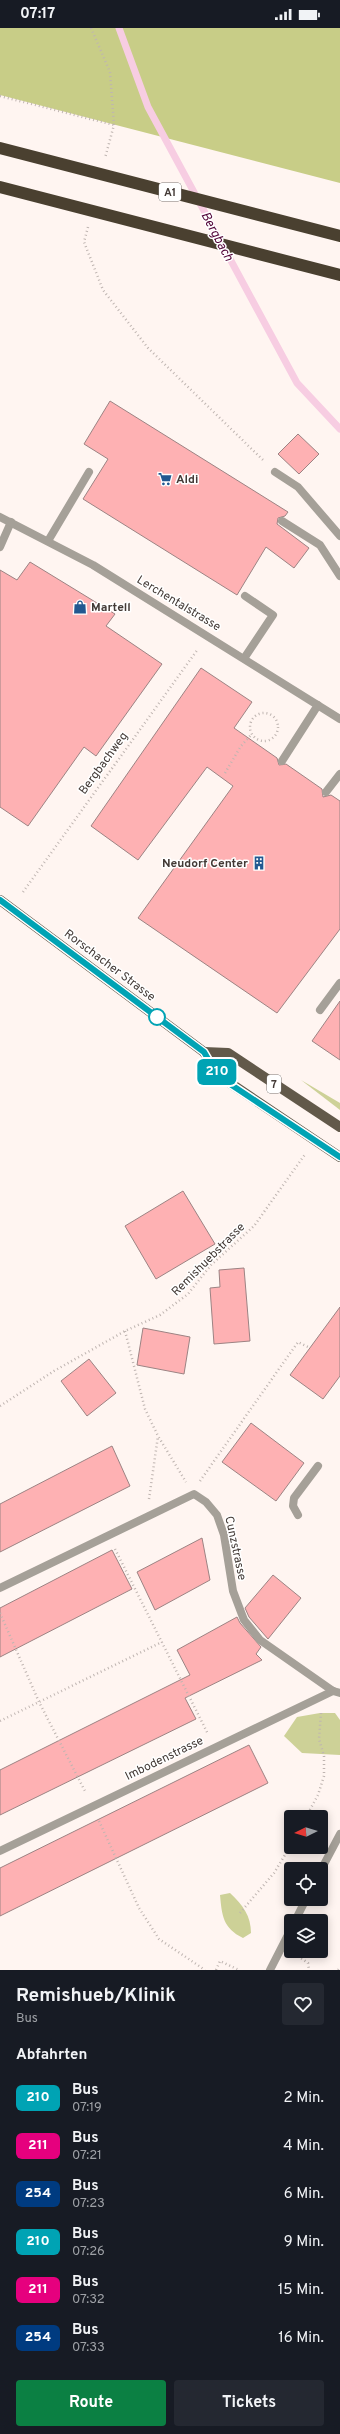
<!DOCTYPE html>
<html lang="de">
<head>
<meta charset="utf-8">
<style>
  body { margin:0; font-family:Overpass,sans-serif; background:#242831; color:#f1f3f6; height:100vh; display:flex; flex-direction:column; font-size:15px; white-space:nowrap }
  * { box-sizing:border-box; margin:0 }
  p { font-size:13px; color:#9ea1a6 }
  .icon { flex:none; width:22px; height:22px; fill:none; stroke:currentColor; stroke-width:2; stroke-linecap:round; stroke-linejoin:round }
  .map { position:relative; height:1942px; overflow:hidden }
  .sheet { display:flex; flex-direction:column; background:#171b24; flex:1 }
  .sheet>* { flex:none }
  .badge { padding:0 8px; border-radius:6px; font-size:14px; line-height:26px }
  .needle { width:26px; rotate:265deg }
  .controls { position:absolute; left:284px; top:1782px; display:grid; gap:8px }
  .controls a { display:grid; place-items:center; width:44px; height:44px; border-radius:4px; background:#171b24; box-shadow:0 2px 10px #0003; font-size:20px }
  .map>.badge { position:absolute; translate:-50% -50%; box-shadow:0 0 0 2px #fff }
  h2 { padding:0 16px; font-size:15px; line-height:36px }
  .round { display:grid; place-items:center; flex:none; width:42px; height:42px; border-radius:4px; background:#242831 }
  .summary { display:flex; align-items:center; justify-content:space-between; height:68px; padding:0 16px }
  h1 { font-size:19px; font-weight:700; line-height:30px }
  .primary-button { display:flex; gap:8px; margin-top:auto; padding:8px 16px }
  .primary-button a { flex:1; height:46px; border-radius:4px; background:#0b8043; color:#fff; font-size:16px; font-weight:700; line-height:46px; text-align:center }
  .primary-button a+a { background:#242831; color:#f1f3f6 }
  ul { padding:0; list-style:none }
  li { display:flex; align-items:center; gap:12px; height:48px; padding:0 16px }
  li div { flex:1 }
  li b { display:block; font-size:15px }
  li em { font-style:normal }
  li .badge { min-width:44px; font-weight:700; text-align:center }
  .status { display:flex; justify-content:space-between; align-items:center; height:28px; padding:0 20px; background:#171b24; direction:ltr }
  .status svg { height:11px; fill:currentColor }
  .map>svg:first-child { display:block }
</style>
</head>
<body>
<div class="status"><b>07:17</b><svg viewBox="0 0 49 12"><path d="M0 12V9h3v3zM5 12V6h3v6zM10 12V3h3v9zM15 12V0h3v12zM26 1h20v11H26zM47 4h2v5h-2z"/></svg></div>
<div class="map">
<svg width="340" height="1942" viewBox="0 0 340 1942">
  <rect width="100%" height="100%" fill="#fff5f1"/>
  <g fill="#cdd197">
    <polygon points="301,1052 340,1075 340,1082"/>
    <polygon points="320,1685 335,1685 340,1692 340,1727 302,1725 284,1708 297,1689"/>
    <path d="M 230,1865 C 243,1877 251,1888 251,1905 L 243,1910 C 223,1900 222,1888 220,1867 Z"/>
  </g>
  <polygon fill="#c8cd87" points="0,0 340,0 340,155 0,67"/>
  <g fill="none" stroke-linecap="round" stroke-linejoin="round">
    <polyline stroke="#f7cde2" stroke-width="7" points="119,0 148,79 297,355 340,401"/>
  </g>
  <g fill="#feb1b3" stroke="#9c8383">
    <polygon points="110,373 288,484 285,488 278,490 277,496 309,520 294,540 266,519 237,567 83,471 108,431 84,416"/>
    <polygon points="298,406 319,426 299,446 278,426"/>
    <polygon points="30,534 115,586 106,598 162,636 96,728 84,719 28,798 0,779 0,542 17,552"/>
    <polygon points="201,640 252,674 234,700 277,730 279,737 286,736 322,761 323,769 331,767 340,773 340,901 277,985 138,890 233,758 207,739 138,832 91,798"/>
    <polygon points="340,973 340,1032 312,1013"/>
    <polygon points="183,1163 215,1216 156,1251 125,1198"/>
    <polygon points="244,1240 250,1313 214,1316 210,1260 220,1259 219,1242"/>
    <polygon points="340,1279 340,1348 323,1371 290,1347"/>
    <polygon points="143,1300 190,1309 184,1346 137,1337"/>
    <polygon points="89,1331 116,1365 87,1388 61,1353"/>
    <polygon points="251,1395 304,1435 276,1473 222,1434"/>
    <polygon points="112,1418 130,1458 0,1524 0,1476"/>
    <polygon points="202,1510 210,1552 155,1582 137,1544"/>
    <polygon points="112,1522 132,1561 0,1629 0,1580"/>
    <polygon points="273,1547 301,1570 268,1611 249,1589 245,1580"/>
    <polygon points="237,1589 240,1595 261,1619 256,1626 262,1632 185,1670 196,1691 0,1787 0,1742 190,1647 177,1622"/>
    <polygon points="249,1717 268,1755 0,1888 0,1840"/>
  </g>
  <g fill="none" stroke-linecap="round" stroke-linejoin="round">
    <g stroke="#bfb5b1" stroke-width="2.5" stroke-dasharray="1 3" stroke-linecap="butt">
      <polyline points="91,0 110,44 114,97 105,130"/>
      <polyline points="0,68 114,97"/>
      <polyline points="88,199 84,214 103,262 148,320 265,434"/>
      <circle cx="264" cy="699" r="14"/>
      <polyline points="225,745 241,718 251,707"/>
      <polyline points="23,864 198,621"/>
      <polyline points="125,1303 145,1381 158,1408 186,1454"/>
      <polyline points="0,1378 54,1343 125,1303 160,1287 188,1266 211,1237 254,1198 306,1125"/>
      <polyline points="200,1453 298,1314 310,1320"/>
      <polyline points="149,1471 158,1408"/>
      <polyline points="115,1521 208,1706"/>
      <polyline points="0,1585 39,1674 86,1765"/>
      <polyline points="0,1693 162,1614"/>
      <polyline points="306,1789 318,1767 324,1748 324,1728 319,1711 321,1685"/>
      <polyline points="99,1793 139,1880 159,1911 205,1942"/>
      <polyline points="240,1885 274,1845 291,1817"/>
      <polyline points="298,1928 308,1935 309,1942"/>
      <polyline points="216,1942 220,1933 239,1942"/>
      <polyline points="338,1942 340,1940"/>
    </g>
    <g stroke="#a5a098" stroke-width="8">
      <polyline points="275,444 298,459 340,508"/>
      <polyline points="282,493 320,517 340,548"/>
      <polyline points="48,513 89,444"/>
      <polyline points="0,519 11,494"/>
      <polyline points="245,568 273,587 245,629"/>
      <polyline points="282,733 318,677"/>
      <polyline points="326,764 340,746"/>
      <polyline points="320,982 340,955"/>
      <polyline points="298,1487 293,1478 294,1470 318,1438"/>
    </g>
    <polyline stroke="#a5a098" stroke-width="8" points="0,1823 333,1663"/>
    <g stroke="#a5a098" stroke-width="8">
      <polyline points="0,489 93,537 340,691"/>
      <polyline points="0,1560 194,1466 206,1474 217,1487 224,1507 233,1563 244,1592 260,1612 333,1663 340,1665"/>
      <polyline points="321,1842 340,1806"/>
      <polyline points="295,1893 306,1871"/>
      <polyline points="270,1942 291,1901"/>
    </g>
    <g stroke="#62594a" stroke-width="10">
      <polyline points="0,872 204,1024 218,1047 340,1129"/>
      <polyline points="204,1024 228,1025 340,1099"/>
    </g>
    <g stroke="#4a4030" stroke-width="12">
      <polyline points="0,120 340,208"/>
      <polyline points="0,159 340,247"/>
    </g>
  </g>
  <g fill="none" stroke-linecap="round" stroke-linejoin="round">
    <g stroke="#fff" stroke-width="9">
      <polyline id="line" points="0,872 204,1024 218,1048 340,1129"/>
    </g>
    <use href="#line" stroke="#00a3b4" stroke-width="6"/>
  </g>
  <defs>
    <g id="supermarket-bare" transform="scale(1.08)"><path d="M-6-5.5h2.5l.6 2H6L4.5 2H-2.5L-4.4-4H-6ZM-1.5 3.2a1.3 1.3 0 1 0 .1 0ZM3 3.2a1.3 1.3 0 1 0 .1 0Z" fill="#225890" stroke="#fff" stroke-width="2.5" paint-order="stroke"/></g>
    <g id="shop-bare" transform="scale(1.08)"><path d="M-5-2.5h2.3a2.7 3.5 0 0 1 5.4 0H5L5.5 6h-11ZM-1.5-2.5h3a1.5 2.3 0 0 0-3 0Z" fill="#225890" stroke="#fff" stroke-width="2.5" paint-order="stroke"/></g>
    <g id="building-bare" transform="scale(1.08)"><path d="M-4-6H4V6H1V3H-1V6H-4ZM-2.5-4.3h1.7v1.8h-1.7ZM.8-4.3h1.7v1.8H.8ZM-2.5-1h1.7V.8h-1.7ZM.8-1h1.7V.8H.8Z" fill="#225890" stroke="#fff" stroke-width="2.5" paint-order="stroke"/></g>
  </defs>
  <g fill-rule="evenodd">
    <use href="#supermarket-bare" x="165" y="451"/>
    <use href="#shop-bare" x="80" y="579"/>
    <use href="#building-bare" x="259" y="835"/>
  </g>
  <circle fill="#fff" stroke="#00a3b4" stroke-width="2" cx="157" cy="989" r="8"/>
  <g text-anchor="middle" stroke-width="3" stroke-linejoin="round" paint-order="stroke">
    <g fill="#fff" stroke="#7b7572" stroke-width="1">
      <rect x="159" y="155" width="22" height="18" rx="3"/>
      <rect x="267" y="1047" width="14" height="18" rx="3"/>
    </g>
    <g font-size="11" font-weight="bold" fill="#433a36">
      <text x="170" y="168">A1</text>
      <text x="274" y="1060">7</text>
    </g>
    <g font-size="12" font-weight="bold" fill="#433a36" stroke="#fff" text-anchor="start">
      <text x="176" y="455">Aldi</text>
      <text x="91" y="583">Martell</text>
      <text x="248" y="839" text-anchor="end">Neudorf Center</text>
    </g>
    <g font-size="12" fill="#433a36" stroke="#fff">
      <text transform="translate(179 575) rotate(31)" y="4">Lerchentalstrasse</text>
      <text transform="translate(103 735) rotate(-54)" y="4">Bergbachweg</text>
      <text transform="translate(110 937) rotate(37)" y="4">Rorschacher Strasse</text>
      <text transform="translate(208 1231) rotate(-45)" y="4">Remishuebstrasse</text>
      <text transform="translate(236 1520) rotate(78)" y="4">Cunzstrasse</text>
      <text transform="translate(164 1730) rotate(-26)" y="4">Imbodenstrasse</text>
    </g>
    <g font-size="13" font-style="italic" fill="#4f0036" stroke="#fff">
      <text transform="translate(218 208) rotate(62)" y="5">Bergbach</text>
    </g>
  </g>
</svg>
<div class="controls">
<a><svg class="needle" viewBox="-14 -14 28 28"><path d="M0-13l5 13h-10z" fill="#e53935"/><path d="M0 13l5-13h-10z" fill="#9ea1a6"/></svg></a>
<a><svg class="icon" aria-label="locate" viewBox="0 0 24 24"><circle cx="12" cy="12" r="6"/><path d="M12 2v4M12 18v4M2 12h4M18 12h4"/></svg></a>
<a><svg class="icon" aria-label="layers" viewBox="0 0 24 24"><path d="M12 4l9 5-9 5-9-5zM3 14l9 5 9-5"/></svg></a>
</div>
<b class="badge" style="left:217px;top:1044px;background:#00a3b4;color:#fff">210</b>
</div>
<section class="sheet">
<div class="summary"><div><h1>Remishueb/Klinik</h1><p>Bus</p></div><a class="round"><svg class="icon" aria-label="heart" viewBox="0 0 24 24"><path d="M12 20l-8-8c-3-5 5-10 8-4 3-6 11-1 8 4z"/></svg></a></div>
<h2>Abfahrten</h2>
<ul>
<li><span class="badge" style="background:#00a3b4;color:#fff">210</span><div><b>Bus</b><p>07:19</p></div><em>2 Min.</em></li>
<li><span class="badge" style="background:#e6007e;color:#fff">211</span><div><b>Bus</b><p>07:21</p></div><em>4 Min.</em></li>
<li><span class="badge" style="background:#003b80;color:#fff">254</span><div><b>Bus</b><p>07:23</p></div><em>6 Min.</em></li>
<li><span class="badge" style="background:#00a3b4;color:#fff">210</span><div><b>Bus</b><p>07:26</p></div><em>9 Min.</em></li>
<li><span class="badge" style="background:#e6007e;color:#fff">211</span><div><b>Bus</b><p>07:32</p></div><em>15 Min.</em></li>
<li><span class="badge" style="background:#003b80;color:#fff">254</span><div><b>Bus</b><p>07:33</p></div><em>16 Min.</em></li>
</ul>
<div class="primary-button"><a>Route</a><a>Tickets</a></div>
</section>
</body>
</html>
